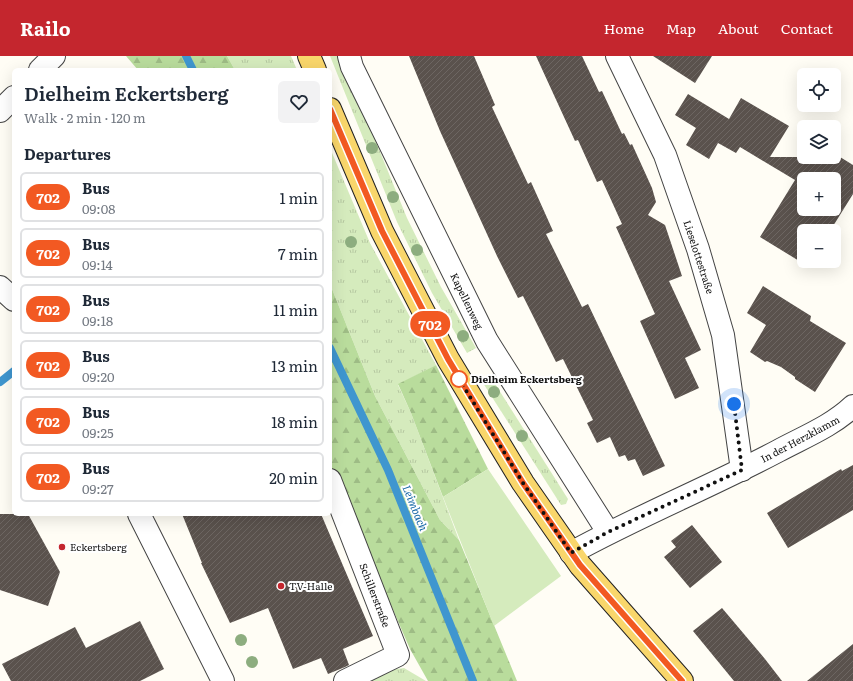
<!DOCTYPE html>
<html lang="en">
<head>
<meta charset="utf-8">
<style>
  body { margin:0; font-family:Literata,serif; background:#f2f2f3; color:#1f2937; height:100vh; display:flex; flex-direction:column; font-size:15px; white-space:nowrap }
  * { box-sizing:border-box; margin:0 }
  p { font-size:13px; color:#747a83 }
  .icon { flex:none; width:22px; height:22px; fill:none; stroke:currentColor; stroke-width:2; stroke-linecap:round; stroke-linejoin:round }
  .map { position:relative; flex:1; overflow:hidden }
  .side { position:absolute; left:12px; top:12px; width:320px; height:448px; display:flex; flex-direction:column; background:#fff; border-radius:6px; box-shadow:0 4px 16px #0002 }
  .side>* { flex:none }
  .badge { padding:0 8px; border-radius:13px; font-size:14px; line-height:26px }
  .controls { position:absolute; left:797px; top:12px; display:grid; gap:8px }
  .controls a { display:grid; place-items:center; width:44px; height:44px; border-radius:6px; background:#fff; box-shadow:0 4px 16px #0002; font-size:20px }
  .you { position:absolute; width:20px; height:20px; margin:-10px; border:3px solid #fff; border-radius:50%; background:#1a73e8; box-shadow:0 0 0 6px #1a73e833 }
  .map>.badge { position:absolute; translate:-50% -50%; box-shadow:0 0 0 2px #fff }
  h2 { padding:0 12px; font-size:15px; line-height:36px }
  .round { display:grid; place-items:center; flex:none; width:42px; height:42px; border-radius:6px; background:#f2f2f3 }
  .headline { display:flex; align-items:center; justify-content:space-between; height:68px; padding:0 12px }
  h1 { font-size:19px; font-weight:600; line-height:30px }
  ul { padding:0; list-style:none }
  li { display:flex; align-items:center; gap:12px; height:50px; margin:0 8px 6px; padding:0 4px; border:2px solid #e0e1e3; border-radius:6px }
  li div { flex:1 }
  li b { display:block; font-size:15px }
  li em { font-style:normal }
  li .badge { min-width:44px; font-weight:700; text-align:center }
  header { display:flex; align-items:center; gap:24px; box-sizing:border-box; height:56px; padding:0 20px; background:#c4262e; color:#fff }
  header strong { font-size:19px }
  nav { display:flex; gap:22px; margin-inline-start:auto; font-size:14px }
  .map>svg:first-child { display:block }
</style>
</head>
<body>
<header>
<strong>Railo</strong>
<nav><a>Home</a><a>Map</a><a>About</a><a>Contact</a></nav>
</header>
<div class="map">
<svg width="853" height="625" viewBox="0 0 853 625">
  <defs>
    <pattern id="grass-tufts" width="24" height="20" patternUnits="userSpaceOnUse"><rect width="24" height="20" fill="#d5ebbd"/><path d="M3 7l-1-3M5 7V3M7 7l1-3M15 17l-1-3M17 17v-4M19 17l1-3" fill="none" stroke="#b6c8a1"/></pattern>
    <pattern id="forest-firs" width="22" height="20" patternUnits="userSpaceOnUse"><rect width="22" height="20" fill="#b9dc9c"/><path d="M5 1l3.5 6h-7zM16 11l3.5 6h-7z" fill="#9ebc85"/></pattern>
    <pattern id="building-hatch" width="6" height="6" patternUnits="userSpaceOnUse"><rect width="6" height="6" fill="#5a524d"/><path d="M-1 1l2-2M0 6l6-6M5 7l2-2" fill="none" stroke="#6d6662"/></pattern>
  </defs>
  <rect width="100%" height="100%" fill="#fffdf5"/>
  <g fill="url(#grass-tufts)">
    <polygon points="227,0 291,0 297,14 235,14"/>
    <polygon points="330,0 341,0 407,162 441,231 476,292 467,297 432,237 397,166"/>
    <polygon points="330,92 370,187 436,309 398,329 411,357 459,484 440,464 375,340 330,228"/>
    <polygon points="492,323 568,443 566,448 561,449 483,327"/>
    <polygon points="404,612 426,625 371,625 369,621 383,615"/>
  </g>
  <g fill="url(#forest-firs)">
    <polygon points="126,0 227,0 235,14 138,14"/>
    <polygon points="330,228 375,340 440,464 459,484 517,625 428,625 410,593 330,408"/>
    <polygon points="436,309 488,413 443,441 411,357 398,328"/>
  </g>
  <polygon fill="#d5ebbd" points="488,413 561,520 494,570 443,441"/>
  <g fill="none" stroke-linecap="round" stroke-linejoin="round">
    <g stroke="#3f96cf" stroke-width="8">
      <polyline points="186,0 193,14"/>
      <polyline points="330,292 388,414 473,625"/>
      <polyline points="0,326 14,315"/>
    </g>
  </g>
  <g fill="url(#building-hatch)" fill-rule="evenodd">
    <polygon points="409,0 474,0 495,49 492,51 528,128 531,126 553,175 546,178 582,251 588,248 665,410 643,420 635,403 628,405 625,399 619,401 610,381 597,387 587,367 593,364 563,303 556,306 523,240 518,242 497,200 440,75"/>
    <polygon points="536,0 582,0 599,36 602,35 622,78 624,77 630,89 632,88 652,132 656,146 648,159 665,169 682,220 669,225 701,294 685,302 699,332 675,343 640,265 655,258 616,171 622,168 602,124 597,126 578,84 575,85"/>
    <polygon points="653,0 712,0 695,27"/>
    <path d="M 688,38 L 729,63 L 741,42 L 789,70 L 770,101 L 840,101 L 853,109 L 853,138 L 830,175 L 804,175 L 804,205 L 812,205 L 809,211 L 760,181 L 795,124 L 740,91 L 736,97 L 718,87 L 709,103 L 686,89 L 696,72 L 675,59 ZM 804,123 L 834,123 L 834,153 L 804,153 Z"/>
    <polygon points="763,230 811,260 810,265 846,287 815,336 795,323 795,321 781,311 767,305 765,306 750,296 766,269 747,257"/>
    <polygon points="853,409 853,454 788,492 767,457 841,413 842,415"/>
    <polygon points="0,458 28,458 60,516 48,550 0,534"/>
    <polygon points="182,458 321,458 373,580 343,593 349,609 345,611 328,618 321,602 293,613 268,552 230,567 201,507 202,507"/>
    <polygon points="692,469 722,506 690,532 664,501 676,491 671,485"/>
    <polygon points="722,552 765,603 782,625 734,625 693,575"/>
    <polygon points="140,565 164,613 140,625 11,625 2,608 75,571 86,592"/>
    <polygon points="853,588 853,625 807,625"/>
  </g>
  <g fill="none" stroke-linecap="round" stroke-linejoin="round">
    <g stroke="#444" stroke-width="24">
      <g id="minor">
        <polyline points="349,0 352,11 487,285 608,476"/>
        <polyline points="617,0 665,99 698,193 723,279 742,414"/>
        <polyline points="40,14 54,0"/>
        <polyline points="0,55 14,41"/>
        <polyline points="0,231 14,244"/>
        <polyline points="330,424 398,599 345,625"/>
        <polyline points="139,458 223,625"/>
        <path d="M 571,497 C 638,460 710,431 778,395 C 804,381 832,370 853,350"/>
      </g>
    </g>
    <g stroke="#222" stroke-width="24">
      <g id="major">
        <polyline points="309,0 315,14"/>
        <polyline points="330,53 382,175 448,303 523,427 580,509 682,625"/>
      </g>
    </g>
    <use href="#minor" stroke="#fff" stroke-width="22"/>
    <use href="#major" stroke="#f9d66b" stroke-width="22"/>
  </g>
  <g fill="#8dad7f">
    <circle cx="372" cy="92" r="6"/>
    <circle cx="393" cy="141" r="6"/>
    <circle cx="351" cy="186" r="6"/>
    <circle cx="417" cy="194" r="6"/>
    <circle cx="463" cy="280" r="6"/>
    <circle cx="494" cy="336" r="6"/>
    <circle cx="522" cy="380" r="6"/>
    <circle cx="241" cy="584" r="6"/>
    <circle cx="252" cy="606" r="6"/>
  </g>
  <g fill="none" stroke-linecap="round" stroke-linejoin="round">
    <g stroke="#fff" stroke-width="9">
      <polyline id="line" points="330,53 382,175 448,303 523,427 580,509 682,625"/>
    </g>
    <use href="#line" stroke="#f25922" stroke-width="6"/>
    <polyline stroke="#111" stroke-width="4" stroke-dasharray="0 7.2" points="459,323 523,427 571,497 608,476 742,414 734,348"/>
  </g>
  <circle fill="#fff" stroke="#f25922" stroke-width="2" cx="459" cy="323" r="8"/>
  <g fill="#c4262e" stroke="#fff" stroke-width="1.5">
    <circle cx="62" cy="491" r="4"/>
    <circle cx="281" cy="530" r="4"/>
  </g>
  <g text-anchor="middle" stroke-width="4" stroke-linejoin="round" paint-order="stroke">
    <g font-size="10" fill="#111" stroke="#fff">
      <text transform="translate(699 201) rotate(72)" y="4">Lieselottestraße</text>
      <text transform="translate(467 245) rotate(64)" y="4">Kapellenweg</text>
      <text transform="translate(800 383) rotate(-28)" y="4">In der Herzklamm</text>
      <text transform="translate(375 539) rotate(69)" y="4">Schillerstraße</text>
    </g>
    <g font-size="10" font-weight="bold" fill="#111" stroke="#fff" text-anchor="start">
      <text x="471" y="327">Dielheim Eckertsberg</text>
    </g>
    <g font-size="10" fill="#111" stroke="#fff" text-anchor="start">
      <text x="70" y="495">Eckertsberg</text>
      <text x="289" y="534">TV-Halle</text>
    </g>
    <g font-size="11" font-style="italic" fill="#1768a6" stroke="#fff">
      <text transform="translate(415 452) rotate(68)" y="4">Leimbach</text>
    </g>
  </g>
</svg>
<div class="controls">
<a><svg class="icon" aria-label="locate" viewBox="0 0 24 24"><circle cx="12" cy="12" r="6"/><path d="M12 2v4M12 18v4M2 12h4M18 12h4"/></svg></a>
<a><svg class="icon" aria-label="layers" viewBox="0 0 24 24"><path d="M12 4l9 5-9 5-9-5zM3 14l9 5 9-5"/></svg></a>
<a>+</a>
<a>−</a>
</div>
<div class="you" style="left:734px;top:348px"></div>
<b class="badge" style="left:430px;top:268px;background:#f25922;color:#fff">702</b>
<section class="side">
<div class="headline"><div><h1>Dielheim Eckertsberg</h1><p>Walk · 2 min · 120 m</p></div><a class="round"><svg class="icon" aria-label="heart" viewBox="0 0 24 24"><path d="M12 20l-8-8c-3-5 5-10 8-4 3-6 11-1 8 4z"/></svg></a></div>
<h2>Departures</h2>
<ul>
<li><span class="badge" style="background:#f25922;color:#fff">702</span><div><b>Bus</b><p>09:08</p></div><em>1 min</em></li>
<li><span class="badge" style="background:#f25922;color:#fff">702</span><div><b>Bus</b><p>09:14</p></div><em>7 min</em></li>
<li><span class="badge" style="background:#f25922;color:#fff">702</span><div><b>Bus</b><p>09:18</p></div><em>11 min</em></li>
<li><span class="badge" style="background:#f25922;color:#fff">702</span><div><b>Bus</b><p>09:20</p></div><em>13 min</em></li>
<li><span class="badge" style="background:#f25922;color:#fff">702</span><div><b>Bus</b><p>09:25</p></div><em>18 min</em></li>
<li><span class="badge" style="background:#f25922;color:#fff">702</span><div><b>Bus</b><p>09:27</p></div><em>20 min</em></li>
</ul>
</section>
</div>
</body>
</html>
